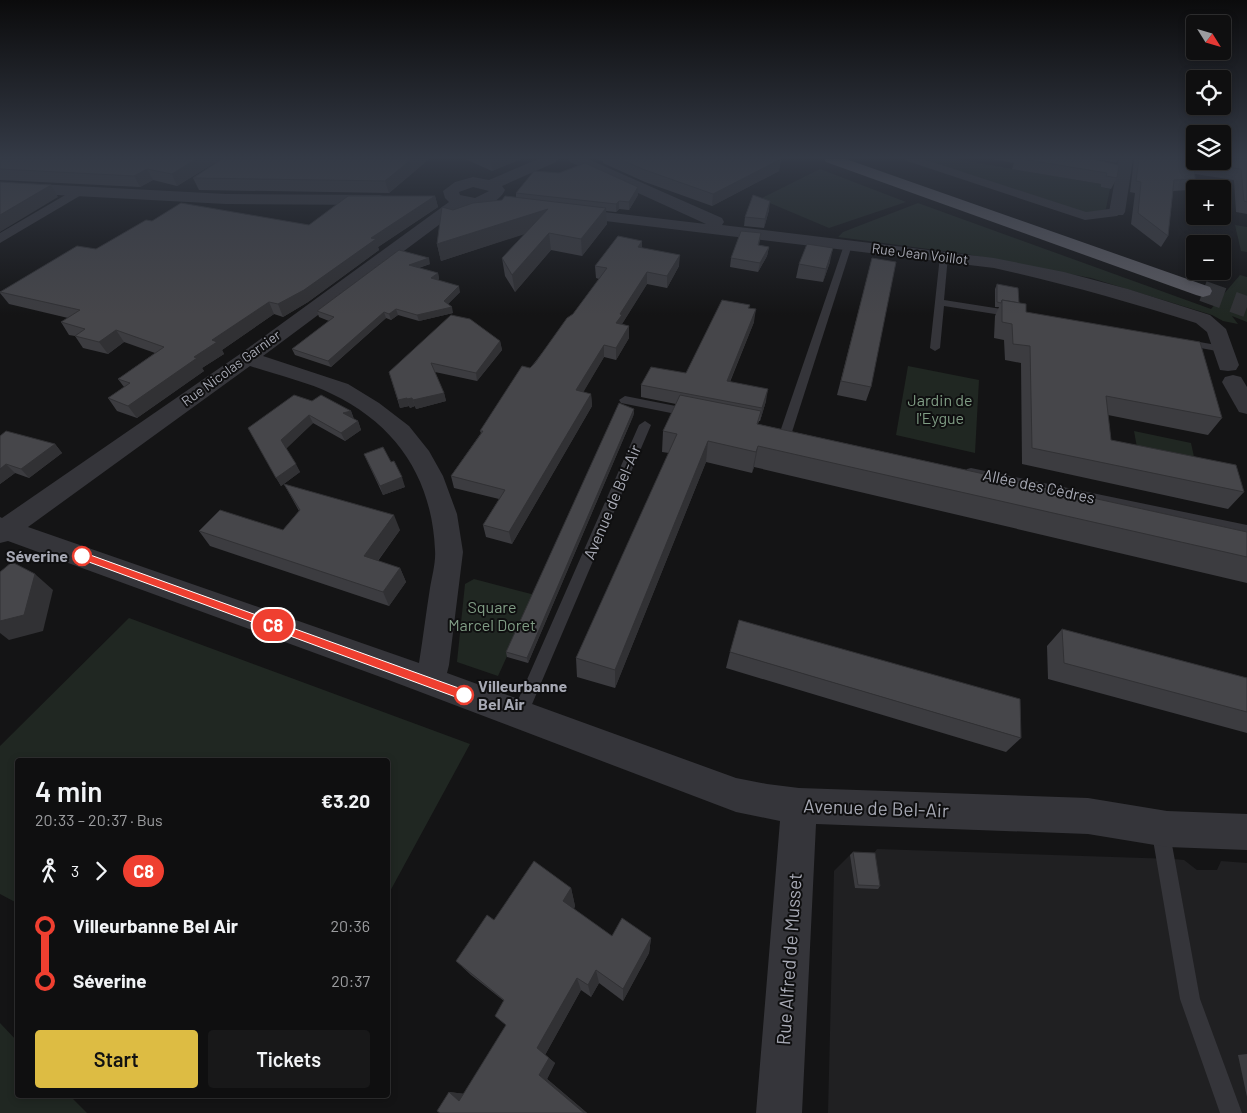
<!DOCTYPE html>
<html lang="en">
<head>
<meta charset="utf-8">
<style>
  body { margin:0; font-family:Barlow,sans-serif; background:#181819; color:#f1f3f6; height:100vh; display:flex; flex-direction:column; font-size:19px; white-space:nowrap }
  * { box-sizing:border-box; margin:0 }
  p { font-size:16px; color:#9b9c9f }
  .icon { flex:none; width:28px; height:28px; fill:none; stroke:currentColor; stroke-width:2; stroke-linecap:round; stroke-linejoin:round }
  .map { position:relative; flex:1; overflow:hidden }
  .sheet { position:absolute; left:15px; top:758px; width:375px; height:340px; display:flex; flex-direction:column; background:#0f0f10; border-radius:5px; box-shadow:0 2px 8px #0003,0 0 0 1px #2f2f30 }
  .sheet>* { flex:none }
  .badge { padding:0 10px; border-radius:16px; font-size:18px; line-height:32px }
  .needle { width:32px; rotate:127deg }
  .buttons { position:absolute; left:1186px; top:15px; display:grid; gap:10px }
  .buttons a { display:grid; place-items:center; width:45px; height:45px; border-radius:5px; background:#0f0f10; box-shadow:0 2px 8px #0003,0 0 0 1px #2f2f30; font-size:25px }
  .map>.badge { position:absolute; translate:-50% -50%; box-shadow:0 0 0 2px #fff }
  .legs { display:flex; align-items:center; gap:8px; height:55px; padding:0 20px; font-size:16px }
  .legs p { margin-inline-start:auto }
  .headline { display:flex; align-items:center; justify-content:space-between; height:85px; padding:0 20px }
  h1 { font-size:28px; font-weight:600; line-height:38px }
  .action { display:flex; gap:10px; margin-top:auto; padding:10px 20px }
  .action a { flex:1; height:58px; border-radius:5px; background:#ddbc43; color:#111; font-size:20px; font-weight:600; line-height:58px; text-align:center }
  .action a+a { background:#181819; color:#f1f3f6 }
  ul { padding:0 20px; list-style:none }
  li { display:flex; align-items:center; gap:18px; height:55px; font-size:19px }
  li i { display:grid; place-items:center; width:8px; height:100%; margin:0 6px; background:currentColor }
  li i::after { content:''; width:12px; height:12px; margin:-6px; border:4px solid; border-radius:50%; background:#0f0f10 }
  li p { margin-inline-start:auto }
  li:first-child i { background:linear-gradient(#0000 50%,currentColor 0) }
  li:last-child i { background:linear-gradient(currentColor 50%,#0000 0) }
  .map>svg:first-child { display:block }
</style>
</head>
<body>
<div class="map">
<svg width="1247" height="1113" viewBox="0 0 1247 1113">
  <rect width="100%" height="100%" fill="#141415"/>
  <polygon fill="#202022" points="877,849 1173,859 1184,860 1197,870 1217,870 1221,861 1247,863 1247,1113 828,1113 834,871 850,855 872,856"/>
  <g fill="#202722">
    <polygon points="916,159 955,159 1101,184 1101,187 1110,189 1105,213 1086,215"/>
    <polygon points="820,169 906,202 829,228 760,199"/>
    <polygon points="918,203 1211,309 1240,275 1247,277 1247,322 1232,316 1238,324 1223,321 1212,315 1091,278 966,254 838,237 843,232"/>
    <polygon points="1235,225 1247,227 1247,252 1241,251"/>
    <polygon points="908,366 979,380 975,453 896,435"/>
    <polygon points="1134,431 1191,443 1196,466 1138,453"/>
    <polygon points="474,579 535,595 498,676 457,662 465,584"/>
    <polygon points="129,618 470,744 388,895 388,760 18,760 17,903 0,894 0,746"/>
    <polygon points="0,1023 17,1041 18,1095 69,1095 87,1113 0,1113"/>
  </g>
  <g fill="none" stroke-linecap="round" stroke-linejoin="round">
    <polyline stroke="#313235" stroke-width="21" stroke-dasharray="21 11" stroke-linecap="butt" points="1203,291 1247,307"/>
    <g fill="#35353a" fill-rule="evenodd">
      <polygon points="848,242 852,245 792,432 786,436 782,435 780,432 844,245"/>
      <polygon points="944,253 948,256 944,300 1014,311 1019,314 1014,317 944,306 940,348 935,351 930,348 940,256"/>
      <polygon points="1183,339 1222,346 1227,349 1222,352 1179,344 1178,342"/>
      <polygon points="625,396 691,409 697,413 691,417 621,403 619,400"/>
      <polygon points="645,421 651,425 527,716 525,721 519,724 513,721 511,716 639,425"/>
      <polygon points="971,468 1247,525 1247,535 967,475 965,472 967,469"/>
      <polygon points="1160,819 1166,822 1169,828 1200,999 1242,1113 1220,1113 1180,999 1151,828 1154,822"/>
    </g>
    <g fill="#35353a" fill-rule="evenodd">
      <polygon points="905,159 923,159 1086,212 1117,208 1123,212 1117,216 1085,220 907,161"/>
      <polygon points="79,187 85,191 83,194 0,243 0,233"/>
    </g>
    <g fill="#35353a" fill-rule="evenodd">
      <path d="M 538,159 L 558,159 L 556,162 L 502,186 L 505,190 C 498,205 478,209 463,207 L 263,356 L 348,384 L 379,403 L 409,426 L 429,451 L 443,476 L 457,514 L 463,552 L 449,665 L 447,673 L 736,778 L 767,784 L 799,788 L 1088,798 L 1167,811 L 1247,814 L 1247,850 L 1167,847 L 1088,834 L 816,824 L 802,1113 L 756,1113 L 780,821 L 736,812 L 386,679 L 8,541 L 0,543 L 0,517 L 2,518 L 240,354 L 449,202 L 445,198 L 443,191 L 455,182 L 473,177 L 489,180 ZM 473,187 L 489,191 L 475,198 L 460,195 L 459,192 ZM 250,366 C 276,375 308,382 332,394 C 397,425 432,479 435,550 C 436,562 432,576 430,588 C 426,613 423,638 419,663 L 28,527 Z"/>
      <path d="M 568,159 L 588,159 L 722,218 L 724,222 L 722,225 L 994,258 L 1064,272 L 1128,289 L 1210,315 L 1226,329 L 1239,365 L 1236,370 L 1228,371 L 1220,370 L 1207,332 L 1196,323 C 1129,302 1063,283 994,268 L 564,216 L 562,213 L 564,210 L 570,208 L 706,224 L 570,162 Z"/>
      <polygon points="1056,159 1086,159 1117,165 1119,159 1133,159 1125,212 1123,215 1111,215 1109,212 1116,174 1063,163 1058,162"/>
      <polygon points="0,182 226,194 380,195 386,197 388,200 386,203 380,205 226,204 0,192"/>
      <polygon points="1233,375 1241,377 1247,387 1247,414 1239,412 1222,382 1225,377"/>
    </g>
    <polygon fill="#5a5a61" fill-rule="evenodd" points="824,159 846,159 1210,287 1212,291 1210,295 1203,297 1196,295 826,162"/>
  </g>
  <g fill="#3c3c40">
    <polygon points="0,159 221,159 177,186 153,180 140,187 0,180"/>
    <polygon points="222,159 429,159 389,193 199,190 193,178"/>
    <polygon points="465,159 521,159 492,171"/>
    <polygon points="598,159 781,159 779,171 712,206 645,182 603,163 603,161"/>
    <polygon points="992,159 1092,159 1117,178 1111,189 1101,187 1101,184 1012,169 1014,163"/>
    <polygon points="1097,159 1118,159 1116,163"/>
    <polygon points="1134,159 1247,159 1247,214 1236,212 1234,180 1195,174 1195,179 1189,190 1173,191 1168,236 1161,247 1131,224 1135,193 1130,192"/>
    <polygon points="638,187 638,195 629,210 619,209 616,212 606,211 607,224 582,256 551,250 515,292 505,276 502,258 526,233 441,261 437,244 453,210 516,198 516,193"/>
    <polygon points="435,196 438,207 378,247 379,250 308,302 283,317 274,314 222,350 224,354 202,368 204,371 137,418 117,411 108,398 124,387 118,379 155,353 124,342 108,354 83,348 75,336 69,335 61,322 68,318 9,304 0,293 0,292 96,249 152,221 309,225"/>
    <polygon points="769,210 764,228 744,226 745,217"/>
    <polygon points="761,233 759,245 769,247 767,256 758,272 730,267 731,258"/>
    <polygon points="642,241 642,248 679,266 667,288 647,284 622,324 629,326 629,338 616,360 604,357 583,392 591,394 592,406 512,544 486,537 483,525 499,499 454,488 451,476 481,433 480,431 573,314 599,279 596,278 595,266"/>
    <polygon points="399,250 430,264 419,268 438,273 439,279 438,280 460,292 448,304 453,313 419,321 398,315 391,320 386,318 331,367 295,355 292,349 329,321 319,317 317,311"/>
    <polygon points="872,258 871,387 866,401 837,395"/>
    <polygon points="830,262 823,282 796,278 799,264"/>
    <polygon points="997,284 1019,303 1026,312 1222,418 1208,435 1108,415 1111,440 1244,492 1228,509 1022,464 1021,363 1005,360 1004,340 994,338 995,316 999,307 995,307 995,289"/>
    <polygon points="750,305 749,308 754,322 730,382 766,401 760,421 759,421 758,424 1247,532 1247,583 754,467 752,473 706,462 615,688 577,677 576,658 669,453 662,452 663,431 676,404 641,397 641,385 686,373"/>
    <polygon points="500,341 502,350 477,381 435,372 444,393 446,401 416,409 415,406 410,408 409,406 400,408 389,372"/>
    <polygon points="312,401 351,411 354,419 358,421 361,430 345,441 313,423 286,448 300,472 281,486 248,428"/>
    <polygon points="634,414 528,663 507,657 506,652"/>
    <polygon points="0,436 55,444 62,453 29,478 15,473 0,484"/>
    <polygon points="364,454 391,462 405,487 383,495 368,463"/>
    <polygon points="284,484 400,530 378,561 400,568 406,582 389,606 210,546 199,531 283,530 299,511"/>
    <polygon points="1062,629 1247,678 1247,733 1048,679 1047,646"/>
    <polygon points="730,652 1021,738 1006,752 726,668"/>
    <polygon points="853,852 880,886 878,889 855,888 850,855"/>
    <polygon points="571,888 575,906 574,909 612,936 651,938 649,953 623,1001 599,983 591,997 581,990 545,1055 555,1063 547,1079 587,1113 440,1113 449,1092 464,1094 506,1025 504,1001 471,975 456,961 494,920"/>
    <polygon points="1247,1054 1247,1097 1238,1055"/>
  </g>
  <g fill="#313134">
    <polygon points="196,159 221,159 177,186 172,174"/>
    <polygon points="412,159 429,159 389,193 385,181"/>
    <polygon points="492,159 521,159 492,171 491,160"/>
    <polygon points="781,159 779,171 712,206 713,194"/>
    <polygon points="147,169 153,180 140,187 134,176"/>
    <polygon points="51,185 58,197 0,232 0,215"/>
    <polygon points="638,187 638,195 629,210 629,202"/>
    <polygon points="435,196 438,207 378,247 379,250 308,302 283,317 278,304 371,238"/>
    <polygon points="619,201 619,209 616,212 616,204"/>
    <polygon points="770,201 769,210 764,228 765,219"/>
    <polygon points="606,208 607,224 582,256 581,239"/>
    <polygon points="548,209 550,226 441,261 437,244"/>
    <polygon points="549,233 551,250 515,292 512,275"/>
    <polygon points="642,241 642,252 638,247"/>
    <polygon points="769,247 767,256 758,272 760,263"/>
    <polygon points="833,248 830,262 823,282 826,269"/>
    <polygon points="680,255 679,266 667,288 667,276"/>
    <polygon points="429,258 430,264 410,270 409,265"/>
    <polygon points="647,272 647,284 622,324 616,323 620,314"/>
    <polygon points="438,273 439,279 432,284 431,278"/>
    <polygon points="459,286 460,292 445,307 444,301"/>
    <polygon points="269,302 274,314 222,350 224,354 202,368 204,371 137,418 128,406 212,340"/>
    <polygon points="452,307 453,313 419,321 417,315"/>
    <polygon points="396,309 398,315 391,320 389,314"/>
    <polygon points="756,309 754,322 725,393 727,381"/>
    <polygon points="384,312 386,318 331,367 328,361"/>
    <polygon points="629,326 629,338 616,360 616,348"/>
    <polygon points="116,330 124,342 108,354 99,342"/>
    <polygon points="500,341 502,350 477,381 476,373"/>
    <polygon points="604,345 604,357 577,403 576,390"/>
    <polygon points="768,389 766,401 760,421 762,408"/>
    <polygon points="444,393 446,401 416,409 413,400"/>
    <polygon points="591,394 592,406 512,544 509,532"/>
    <polygon points="407,398 409,406 400,408 398,400"/>
    <polygon points="412,398 415,406 410,408 407,399"/>
    <polygon points="634,409 634,414 528,663 527,658"/>
    <polygon points="351,411 354,420 343,413"/>
    <polygon points="309,415 313,423 286,449 281,440"/>
    <polygon points="358,421 361,430 345,441 341,433"/>
    <polygon points="708,441 706,462 615,688 615,670"/>
    <polygon points="55,444 62,453 29,478 21,469"/>
    <polygon points="758,446 754,467 752,473 756,452"/>
    <polygon points="6,464 15,473 0,484 0,469"/>
    <polygon points="296,464 300,472 281,486 276,478"/>
    <polygon points="402,477 405,487 383,495 380,486"/>
    <polygon points="394,515 400,530 370,571 364,556"/>
    <polygon points="400,568 406,582 389,606 383,592"/>
    <polygon points="35,574 53,590 43,631 9,640 0,633 0,621"/>
    <polygon points="571,888 575,906 568,919 563,901"/>
    <polygon points="651,938 649,953 623,1001 623,989"/>
    <polygon points="596,970 599,983 591,997 588,985"/>
    <polygon points="577,978 581,990 545,1055 537,1048"/>
    <polygon points="549,1058 555,1063 547,1079 587,1113 584,1113 539,1075"/>
    <polygon points="449,1092 466,1094 459,1101"/>
  </g>
  <g fill="#46464a" stroke="#313134">
    <polygon points="0,159 196,159 172,174 147,169 134,176 0,169"/>
    <polygon points="222,159 412,159 385,181 193,178"/>
    <polygon points="619,159 781,159 713,194 645,170"/>
    <polygon points="1022,159 1092,159 1119,165 1117,178 1106,176 1107,173"/>
    <polygon points="1139,159 1195,159 1195,161 1222,161 1222,159 1247,159 1247,202 1244,201 1241,169 1194,162 1195,179 1174,180 1168,236 1138,213 1141,182 1136,181"/>
    <polygon points="585,163 638,187 629,202 619,201 616,204 516,193 534,171 559,173"/>
    <polygon points="0,182 51,185 0,215"/>
    <polygon points="753,195 770,201 765,219 745,217"/>
    <polygon points="348,196 435,196 371,238 376,239 304,290 278,304 269,302 212,340 217,342 194,357 197,358 128,406 108,398 130,383 118,379 164,347 116,330 99,342 75,336 85,329 61,322 80,310 0,292 77,246 96,249 146,220 152,221 181,203 309,225"/>
    <polygon points="505,196 606,208 581,239 549,233 512,275 502,258 548,209 437,244 442,207 453,210 473,203 502,200"/>
    <polygon points="741,231 761,233 758,245 769,247 760,263 731,258"/>
    <polygon points="618,236 642,241 638,247 680,255 667,276 647,272 620,314 622,315 616,323 629,326 616,348 604,345 576,390 591,394 509,532 483,525 505,490 451,476 483,431 480,431 522,366 530,368 535,363 567,318 573,314 607,268 595,266"/>
    <polygon points="807,244 833,248 826,269 799,264"/>
    <polygon points="399,250 429,258 409,265 438,273 431,278 459,286 444,301 452,307 417,315 396,309 389,314 384,312 328,361 292,349 334,317 317,311"/>
    <polygon points="872,258 896,262 871,387 841,381"/>
    <polygon points="997,284 1018,288 1019,303 1002,300 1001,303 997,302"/>
    <polygon points="722,300 750,305 748,308 756,309 727,381 768,389 762,408 641,385 651,367 686,373"/>
    <polygon points="1002,300 1026,304 1026,312 1200,342 1222,418 1106,396 1111,440 1236,465 1244,492 1032,448 1030,346 1013,344 1012,324 1002,322"/>
    <polygon points="451,315 470,319 500,341 476,373 431,363 444,393 413,400 412,398 407,399 407,398 398,400 389,372"/>
    <polygon points="294,395 312,401 321,395 351,411 343,413 358,421 341,433 309,415 281,440 296,464 276,478 248,428"/>
    <polygon points="680,395 761,411 757,424 1247,532 1247,557 758,446 756,452 708,441 615,670 576,658 677,434 663,431"/>
    <polygon points="619,403 634,409 527,658 506,652"/>
    <polygon points="6,431 55,444 21,469 6,464 0,469 0,436"/>
    <polygon points="383,447 391,462 394,461 402,477 380,486 364,454"/>
    <polygon points="284,484 394,515 364,556 400,568 383,592 199,531 220,510 283,530 300,510"/>
    <polygon points="12,562 35,574 24,615 0,621 0,572"/>
    <polygon points="739,620 1020,699 1021,738 730,652"/>
    <polygon points="1062,629 1247,678 1247,712 1064,663"/>
    <polygon points="853,852 875,853 880,886 858,885"/>
    <polygon points="534,861 571,888 563,901 612,936 622,918 651,938 623,989 596,970 588,985 577,978 537,1048 549,1058 539,1075 584,1113 440,1113 437,1111 449,1092 459,1101 506,1025 495,1016 504,1000 456,961 487,915 494,920"/>
  </g>
  <linearGradient id="sky" x2="0" y2="1"><stop stop-color="#0b0b0c"/><stop offset="0.5" stop-color="#343a46"/><stop offset="1" stop-color="#343a46" stop-opacity="0"/></linearGradient>
  <rect width="1247" height="315" fill="url(#sky)"/>
  <polygon fill="#ef3f30" stroke="#fff" points="82,552 464,690 468,691 470,695 468,699 464,700 78,558 77,556"/>
  <g fill="#fff" stroke="#ef3f30" stroke-width="2.5">
    <circle cx="82" cy="556" r="9"/>
    <circle cx="464" cy="695" r="9"/>
  </g>
  <g text-anchor="middle" stroke-width="4" stroke-linejoin="round" paint-order="stroke">
    <g font-size="14" fill="#a7a9b4" stroke="#0f0f10">
      <text transform="translate(920 254) rotate(7)" y="5">Rue Jean Voillot</text>
      <text transform="translate(231 368) rotate(-36)" y="5">Rue Nicolas Garnier</text>
    </g>
    <g font-size="16" fill="#809d85" stroke="#0f0f10">
      <text x="940" y="406">Jardin de<tspan x="940" dy="18">l'Eygue</tspan></text>
      <text x="492" y="613">Square<tspan x="492" dy="18">Marcel Doret</tspan></text>
    </g>
    <g font-size="16" fill="#a7a9b4" stroke="#0f0f10">
      <text transform="translate(1039 486) rotate(12)" y="6">Allée des Cèdres</text>
      <text transform="translate(612 502) rotate(-67)" y="6">Avenue de Bel-Air</text>
    </g>
    <g font-size="16" font-weight="bold" fill="#a7a9b4" stroke="#0f0f10" text-anchor="end">
      <text x="68" y="562">Séverine</text>
      <text x="478" y="692" text-anchor="start">Villeurbanne<tspan x="478" dy="18">Bel Air</tspan></text>
    </g>
    <g font-size="19" fill="#a7a9b4" stroke="#0f0f10">
      <text transform="translate(876 808) rotate(2)" y="7">Avenue de Bel-Air</text>
      <text transform="translate(789 959) rotate(-86)" y="7">Rue Alfred de Musset</text>
    </g>
  </g>
</svg>
<div class="buttons">
<a><svg class="needle" viewBox="-14 -14 28 28"><path d="M0-13l5 13h-10z" fill="#e53935"/><path d="M0 13l5-13h-10z" fill="#9b9c9f"/></svg></a>
<a><svg class="icon" aria-label="locate" viewBox="0 0 24 24"><circle cx="12" cy="12" r="6"/><path d="M12 2v4M12 18v4M2 12h4M18 12h4"/></svg></a>
<a><svg class="icon" aria-label="layers" viewBox="0 0 24 24"><path d="M12 4l9 5-9 5-9-5zM3 14l9 5 9-5"/></svg></a>
<a>+</a>
<a>−</a>
</div>
<b class="badge" style="left:273px;top:625px;background:#ef3f30;color:#fff">C8</b>
<section class="sheet">
<div class="headline"><div><h1>4 min</h1><p>20:33 – 20:37 · Bus</p></div><b>€3.20</b></div>
<div class="legs"><svg class="icon" aria-label="walk" viewBox="0 0 24 24"><circle cx="13" cy="4" r="2"/><path d="M13 8l-2 6 4 7M11 14l-3 7M7 12l3-4h3l4 4"/></svg>3<svg class="icon" aria-label="forward" viewBox="0 0 24 24"><path d="M9 5l7 7-7 7"/></svg><b class="badge" style="background:#ef3f30;color:#fff">C8</b></div>
<ul>
<li><i style="color:#ef3f30"></i><b>Villeurbanne Bel Air</b><p>20:36</p></li>
<li><i style="color:#ef3f30"></i><b>Séverine</b><p>20:37</p></li>
</ul>
<div class="action"><a>Start</a><a>Tickets</a></div>
</section>
</div>
</body>
</html>
